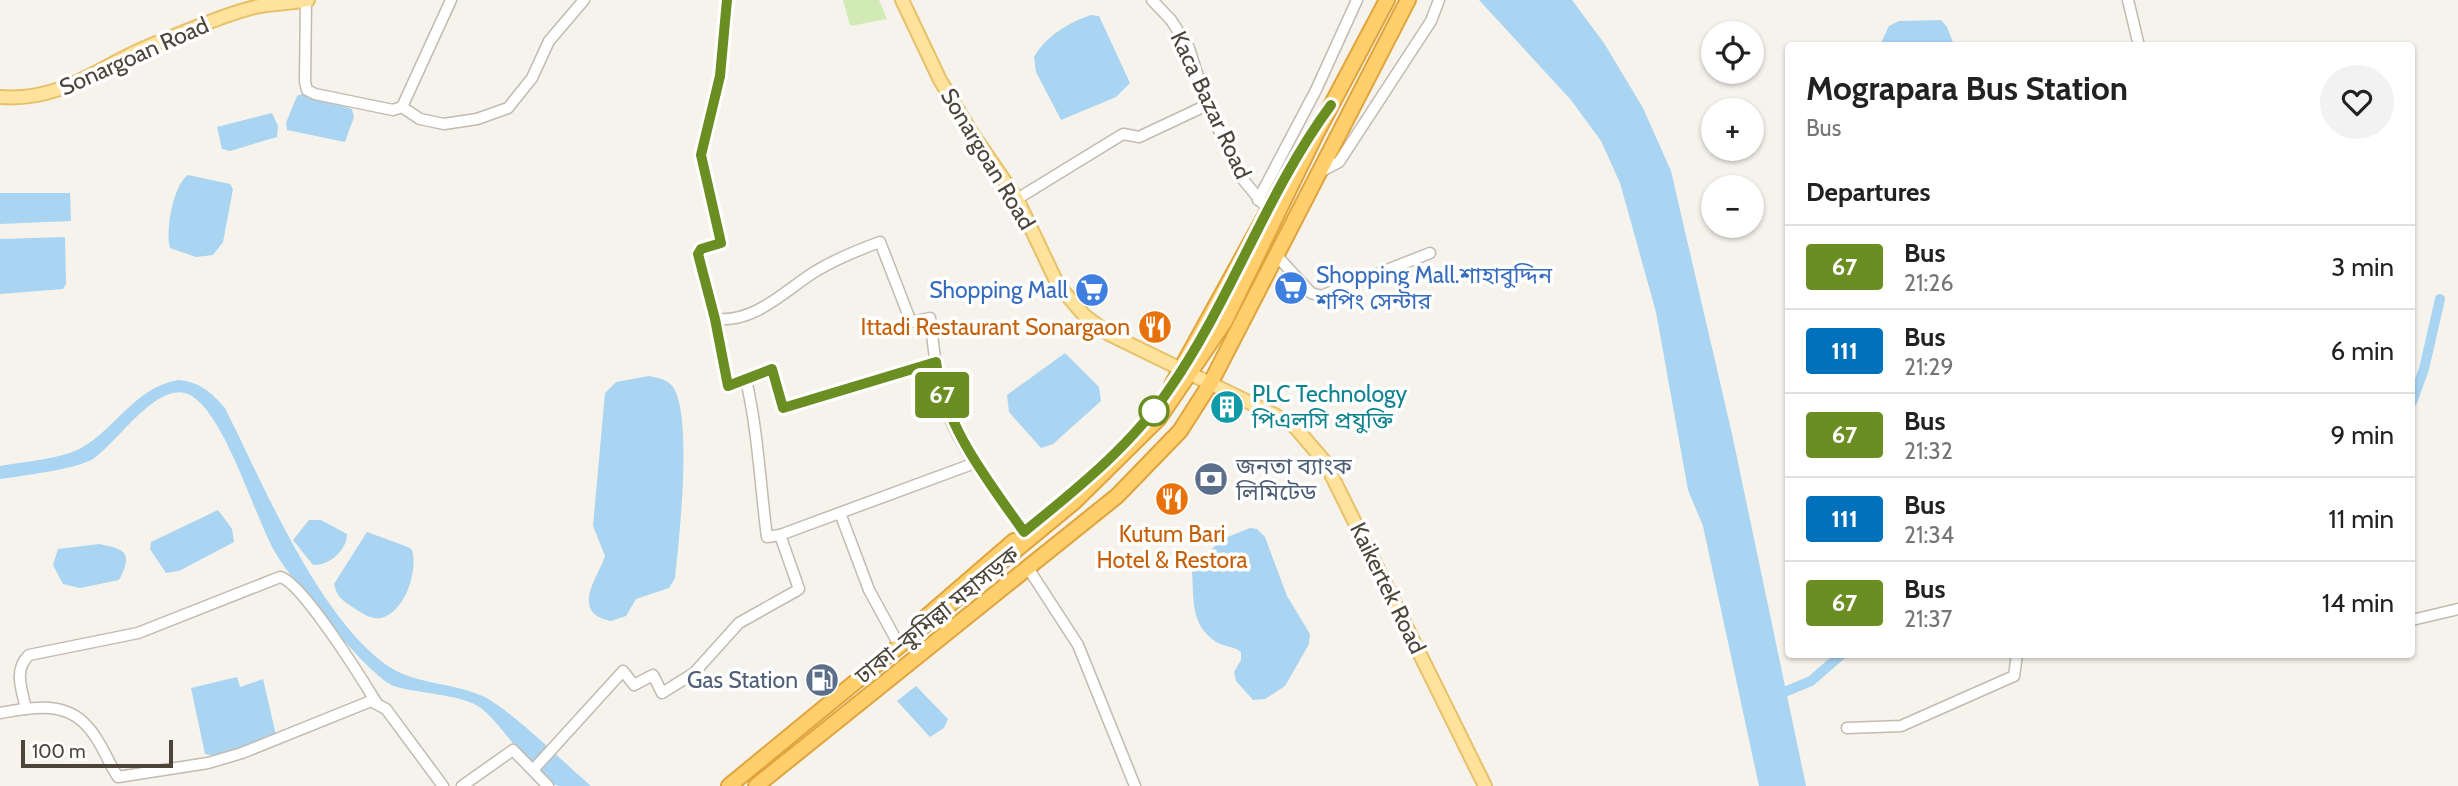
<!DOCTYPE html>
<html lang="en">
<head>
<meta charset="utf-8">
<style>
  body { margin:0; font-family:Cabin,"Noto Sans Bengali",sans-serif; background:#f2f2f2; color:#222; height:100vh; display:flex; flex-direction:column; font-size:26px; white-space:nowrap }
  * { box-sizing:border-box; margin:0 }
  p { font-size:23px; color:#767676 }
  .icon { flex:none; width:38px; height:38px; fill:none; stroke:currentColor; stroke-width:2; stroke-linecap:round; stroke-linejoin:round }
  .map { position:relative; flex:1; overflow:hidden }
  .details { position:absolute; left:1785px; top:42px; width:630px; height:616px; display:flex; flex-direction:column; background:#fff; border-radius:7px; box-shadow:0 2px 5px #0004 }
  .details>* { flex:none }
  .badge { padding:0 14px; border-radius:5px; font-size:24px; line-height:46px }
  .buttons { position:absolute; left:1701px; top:21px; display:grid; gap:14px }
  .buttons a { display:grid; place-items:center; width:63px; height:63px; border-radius:50%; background:#fff; box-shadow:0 2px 5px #0004; font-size:35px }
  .scale { position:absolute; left:21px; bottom:18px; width:152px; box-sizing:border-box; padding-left:7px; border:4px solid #4b4439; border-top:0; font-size:19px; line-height:24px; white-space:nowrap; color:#4b4439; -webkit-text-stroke:5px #fff; paint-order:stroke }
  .map>.badge { position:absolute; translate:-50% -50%; box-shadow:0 0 0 4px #fff }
  h2 { padding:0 21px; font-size:26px; line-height:63px }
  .round { display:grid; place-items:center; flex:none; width:74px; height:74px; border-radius:37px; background:#f2f2f2 }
  .headline { display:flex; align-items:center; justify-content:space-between; height:119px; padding:0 21px }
  h1 { font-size:33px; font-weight:800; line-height:52px }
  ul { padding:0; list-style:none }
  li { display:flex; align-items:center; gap:21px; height:84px; padding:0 21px; border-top:2px solid #e0e0e0 }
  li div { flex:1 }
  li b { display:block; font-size:26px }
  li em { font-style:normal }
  li .badge { min-width:77px; font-weight:700; text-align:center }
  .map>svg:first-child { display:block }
</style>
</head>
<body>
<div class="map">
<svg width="2458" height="786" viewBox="0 0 2458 786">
  <rect width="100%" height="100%" fill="#f6f3ec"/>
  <polygon fill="#d2eab5" points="843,0 879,0 887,19 850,26"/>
  <g fill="#a9d4f2">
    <polygon points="1479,0 1572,0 1604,43 1643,108 1671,171 1732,434 1806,786 1759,786 1703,526 1688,490 1656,312 1620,183 1601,141 1571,100"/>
    <path d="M 1091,15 L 1099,16 L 1130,83 L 1116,97 L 1061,120 L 1036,72 L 1034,57 C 1045,37 1069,22 1091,15 Z"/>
    <polygon points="1941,20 1947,27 1954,45 1880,45 1889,26 1899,21"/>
    <polygon points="302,94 352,109 354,117 345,142 287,130 286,123 297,96"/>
    <polygon points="272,113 278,126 277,137 230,151 222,149 217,127"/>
    <path d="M 188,175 L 230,184 L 233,189 L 223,242 L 213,255 L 196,257 L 170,248 C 165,232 173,185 188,175 Z"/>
    <polygon points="0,193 70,193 71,221 0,224"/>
    <polygon points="65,237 66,284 63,289 0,294 0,239"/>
    <polygon points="1065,353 1099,387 1101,401 1053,444 1041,448 1009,412 1007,395"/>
    <path d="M 649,376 C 658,378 667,379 673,387 C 693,416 679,540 675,578 L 669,588 L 636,599 L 626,616 L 611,621 C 568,613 600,574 605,556 L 593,526 L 605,393 L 616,382 Z"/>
    <path d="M 178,380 C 200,382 211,392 225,408 C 263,484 317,614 385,664 C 412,684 449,682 480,695 C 508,706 565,764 591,786 C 581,786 568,786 559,786 C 535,779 502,724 481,708 C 462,694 418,694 394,686 C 371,679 288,576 275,552 C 255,519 223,404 185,393 C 154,385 116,444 93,459 C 77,469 21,476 0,479 L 0,466 C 22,462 61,459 81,448 C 117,428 134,388 178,380 Z"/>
    <polygon points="218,510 232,529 234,542 179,571 166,573 150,549 151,542"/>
    <path d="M 309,520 L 321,520 L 347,534 C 347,550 329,566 313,565 L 293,540 Z"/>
    <path d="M 1250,528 L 1257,529 L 1265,537 L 1287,596 L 1310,634 L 1309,644 L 1285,686 L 1265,699 L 1253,700 L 1236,681 L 1234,672 L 1241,660 L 1241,652 C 1234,646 1224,647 1216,642 C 1190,624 1194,600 1192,572 L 1220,540 Z"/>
    <path d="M 367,532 L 408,547 L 412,550 C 418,570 406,609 384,617 C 373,621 363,614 354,608 C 343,601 337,597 334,584 Z"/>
    <path d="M 99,544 C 126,549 133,553 119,580 L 80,588 L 63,584 L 53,565 L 58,549 Z"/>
    <polygon points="237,677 240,687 263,679 276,735 215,756 205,754 191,688"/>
    <polygon points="916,686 948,719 944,728 930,737 897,701"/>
  </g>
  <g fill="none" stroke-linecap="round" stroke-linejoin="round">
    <g stroke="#a9d4f2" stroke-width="10">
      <polyline points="2412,402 2424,369 2440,299"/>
      <polyline points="1772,697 1811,681 1842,654"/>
    </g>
    <g stroke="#c2bbae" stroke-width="13">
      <g id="minor">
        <polyline points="306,0 305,82 307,90 315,94 393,110 402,107 451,0"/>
        <path d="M 727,0 L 720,76 L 701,155 L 721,243 L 700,249 L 698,254 L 715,319 C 756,323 785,290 816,271 C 836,259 858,250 880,242 L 911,322 L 930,318 C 934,348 936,380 946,409 C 963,454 997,494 1025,532"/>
        <polyline points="1152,0 1171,20 1189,48 1207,105 1241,177 1268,210"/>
        <polyline points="2128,0 2139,46"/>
        <polyline points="402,107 420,119 444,124 477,119 508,108 532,78 549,41 584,0"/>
        <polyline points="1318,173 1339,162 1431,21 1439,0"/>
        <polyline points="1017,199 1123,134 1139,137 1207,105"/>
        <polyline points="1258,200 1316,90 1357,0"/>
        <polyline points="1277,256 1311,293 1321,296 1430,253"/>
        <path d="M 715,319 L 728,386 L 746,380 C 758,431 760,484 767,537 L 780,535 L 975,463"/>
        <polyline points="746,380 772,369 783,408 936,362"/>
        <polyline points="840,513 869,590 899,645"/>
        <polyline points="1028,568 1078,645 1135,786"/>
        <polyline points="2412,620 2458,609"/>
        <path d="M 26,709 C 22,690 13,670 29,655 L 138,633 L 280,577 C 301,581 362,679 376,702"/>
        <path d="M 0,713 C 30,708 64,700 87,726 C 101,740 107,761 118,777 L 208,763 L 242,753 L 371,701 L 386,709 L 443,786"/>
        <polyline points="1847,728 1901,726 2014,676 2017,654"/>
        <polyline points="533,770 623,671 634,685 653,675 662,693 694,673 739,623 796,591 799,589 780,535"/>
        <polyline points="462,786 513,750 548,786"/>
      </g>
    </g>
    <g stroke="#e6c16a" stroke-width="16">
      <g id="major">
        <polyline points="902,0 940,80 971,132 1017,199 1058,285 1084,315 1109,334 1275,415 1295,427 1325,462 1485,786"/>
        <path d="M 0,97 C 65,102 102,63 159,42 C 190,30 222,15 255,7 C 272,3 290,4 308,0"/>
      </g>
    </g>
    <g stroke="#e0a43c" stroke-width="18">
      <g id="highway">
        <polyline points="1172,385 1284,182"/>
        <polyline points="926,617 1014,541"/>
        <polyline points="729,786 1074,502 1159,418 1225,321 1316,134 1387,0"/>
        <polyline points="756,786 1117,496 1180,431 1210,384 1408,0"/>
      </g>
    </g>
    <use href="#minor" stroke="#fff" stroke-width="10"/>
    <use href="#major" stroke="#ffe39c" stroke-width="12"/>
    <use href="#highway" stroke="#ffcf6e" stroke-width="14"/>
  </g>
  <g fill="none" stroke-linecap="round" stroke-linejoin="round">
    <g stroke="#fff" stroke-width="16">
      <path id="line" d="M 727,0 L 720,76 L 701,155 L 721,243 L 701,249 L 698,254 L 715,319 L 728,386 L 772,369 L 783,408 L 936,362 C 945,428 987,479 1024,532 C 1075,490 1131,446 1168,391 C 1231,301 1266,193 1331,105"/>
    </g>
    <use href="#line" stroke="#6b8e23" stroke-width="10"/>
  </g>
  <defs>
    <g id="supermarket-disc" transform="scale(1.75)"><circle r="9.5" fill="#3f7fe0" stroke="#fff"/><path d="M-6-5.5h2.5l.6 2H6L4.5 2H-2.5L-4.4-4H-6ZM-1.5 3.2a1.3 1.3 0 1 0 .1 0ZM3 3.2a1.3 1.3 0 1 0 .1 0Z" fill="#fff"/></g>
    <g id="restaurant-disc" transform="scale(1.75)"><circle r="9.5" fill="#e8710a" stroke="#fff"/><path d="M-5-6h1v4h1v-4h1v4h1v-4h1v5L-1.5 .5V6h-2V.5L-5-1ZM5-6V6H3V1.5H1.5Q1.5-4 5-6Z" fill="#fff"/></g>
    <g id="building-disc" transform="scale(1.75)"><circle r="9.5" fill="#0f9aa8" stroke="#fff"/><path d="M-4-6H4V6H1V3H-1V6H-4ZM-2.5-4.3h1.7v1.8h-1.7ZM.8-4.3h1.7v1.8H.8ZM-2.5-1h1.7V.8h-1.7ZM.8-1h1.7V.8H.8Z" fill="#fff"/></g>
    <g id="bank-disc" transform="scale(1.75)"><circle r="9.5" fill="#5c6f8a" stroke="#fff"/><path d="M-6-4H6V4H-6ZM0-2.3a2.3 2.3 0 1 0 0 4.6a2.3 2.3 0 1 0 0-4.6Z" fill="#fff"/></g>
    <g id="fuel-disc" transform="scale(1.75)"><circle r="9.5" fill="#5c6f8a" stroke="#fff"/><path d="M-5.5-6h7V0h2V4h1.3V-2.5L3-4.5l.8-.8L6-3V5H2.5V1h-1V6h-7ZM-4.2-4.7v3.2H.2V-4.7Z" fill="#fff"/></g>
  </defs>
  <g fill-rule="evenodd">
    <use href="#supermarket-disc" x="1291" y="288"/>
    <use href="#supermarket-disc" x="1092" y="290"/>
    <use href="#restaurant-disc" x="1155" y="327"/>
    <use href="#building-disc" x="1227" y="407"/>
    <use href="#bank-disc" x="1211" y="479"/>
    <use href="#restaurant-disc" x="1172" y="499"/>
    <use href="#fuel-disc" x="822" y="680"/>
  </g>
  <circle fill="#fff" stroke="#6b8e23" stroke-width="3.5" cx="1154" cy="411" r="14"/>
  <g text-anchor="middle" stroke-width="7" stroke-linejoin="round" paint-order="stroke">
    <g font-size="23" fill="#4b4439" stroke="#fff">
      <text transform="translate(134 56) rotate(-24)" y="8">Sonargoan Road</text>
      <text transform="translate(1211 105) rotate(65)" y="8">Kaca Bazar Road</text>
      <text transform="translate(988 159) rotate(59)" y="8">Sonargoan Road</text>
      <text transform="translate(1388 588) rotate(64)" y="8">Kaikertek Road</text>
      <text transform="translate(937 615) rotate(-39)" y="8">ঢাকা–কুমিল্লা মহাসড়ক</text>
    </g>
    <g font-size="23" fill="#366cbe" stroke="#fff" text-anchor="start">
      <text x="1316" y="283">Shopping Mall.শাহাবুদ্দিন<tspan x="1316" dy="26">শপিং সেন্টার</tspan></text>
      <text x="1068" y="298" text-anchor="end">Shopping Mall</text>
    </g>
    <g font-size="23" fill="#c56008" stroke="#fff" text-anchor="end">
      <text x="1130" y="335">Ittadi Restaurant Sonargaon</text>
      <text x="1172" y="542" text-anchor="middle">Kutum Bari<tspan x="1172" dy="26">Hotel &amp; Restora</tspan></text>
    </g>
    <g font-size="23" fill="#0d838f" stroke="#fff" text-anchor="start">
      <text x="1252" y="402">PLC Technology<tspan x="1252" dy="26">পিএলসি প্রযুক্তি</tspan></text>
    </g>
    <g font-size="23" fill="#4e5e75" stroke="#fff" text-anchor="start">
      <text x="1236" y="474">জনতা ব্যাংক<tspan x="1236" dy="26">লিমিটেড</tspan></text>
      <text x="798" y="688" text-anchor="end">Gas Station</text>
    </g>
  </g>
</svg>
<div class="buttons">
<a><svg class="icon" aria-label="locate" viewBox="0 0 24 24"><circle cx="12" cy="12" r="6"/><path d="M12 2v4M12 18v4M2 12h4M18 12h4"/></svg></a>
<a>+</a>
<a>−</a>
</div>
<div class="scale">100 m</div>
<b class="badge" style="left:942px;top:395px;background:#6b8e23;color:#fff">67</b>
<section class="details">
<div class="headline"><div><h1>Mograpara Bus Station</h1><p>Bus</p></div><a class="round"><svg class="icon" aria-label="heart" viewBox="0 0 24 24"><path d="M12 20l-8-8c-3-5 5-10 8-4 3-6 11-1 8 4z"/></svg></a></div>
<h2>Departures</h2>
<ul>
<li><span class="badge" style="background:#6b8e23;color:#fff">67</span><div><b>Bus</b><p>21:26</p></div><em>3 min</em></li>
<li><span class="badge" style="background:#0072bc;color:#fff">111</span><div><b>Bus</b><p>21:29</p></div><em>6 min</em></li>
<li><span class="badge" style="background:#6b8e23;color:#fff">67</span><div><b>Bus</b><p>21:32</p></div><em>9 min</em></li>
<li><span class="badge" style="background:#0072bc;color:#fff">111</span><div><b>Bus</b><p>21:34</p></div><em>11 min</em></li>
<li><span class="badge" style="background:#6b8e23;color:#fff">67</span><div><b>Bus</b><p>21:37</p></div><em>14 min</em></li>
</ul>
</section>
</div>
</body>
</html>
